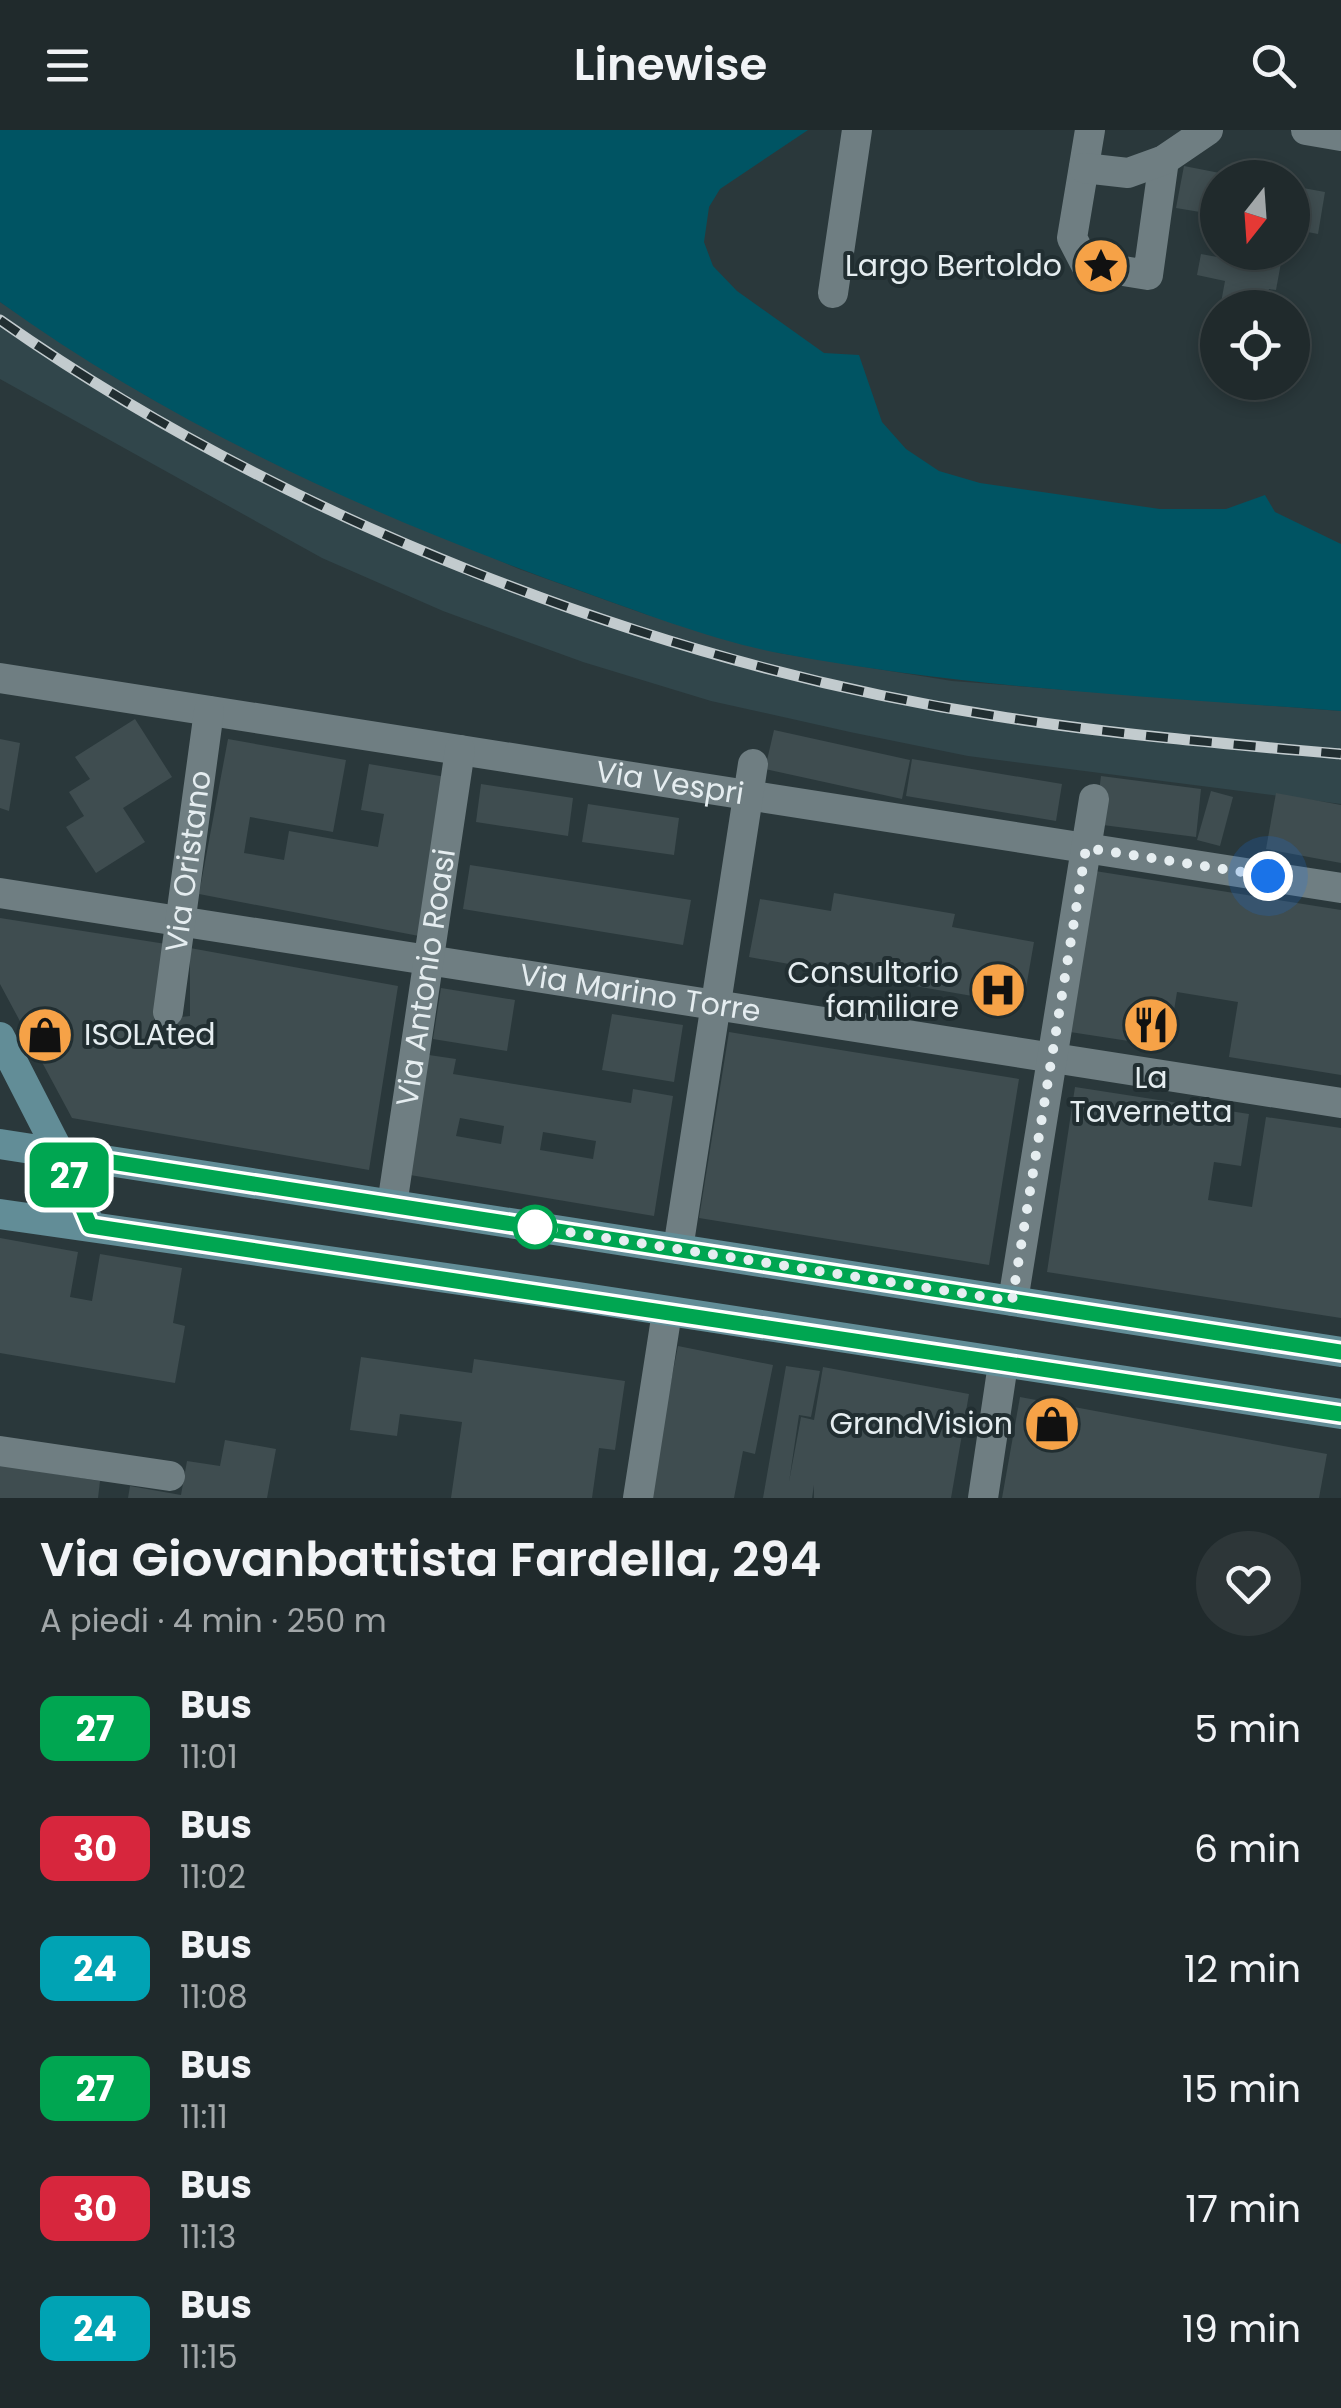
<!DOCTYPE html>
<html lang="it">
<head>
<meta charset="utf-8">
<style>
  body { margin:0; font-family:Poppins,sans-serif; background:#2d3638; color:#f1f3f6; height:100vh; display:flex; flex-direction:column; font-size:38px; white-space:nowrap }
  * { box-sizing:border-box; margin:0 }
  p { font-size:32px; color:#a2a7a9 }
  .icon { flex:none; width:55px; height:55px; fill:none; stroke:currentColor; stroke-width:2; stroke-linecap:round; stroke-linejoin:round }
  .map { position:relative; height:1368px; overflow:hidden }
  .panel { display:flex; flex-direction:column; background:#202a2c; flex:1 }
  .panel>* { flex:none }
  .badge { padding:0 20px; border-radius:15px; font-size:35px; line-height:65px }
  .needle { width:65px; rotate:197deg }
  .fabs { position:absolute; left:1200px; top:30px; display:grid; gap:20px }
  .fabs a { display:grid; place-items:center; width:110px; height:110px; border-radius:50%; background:#202a2c; box-shadow:0 5px 15px #0003,0 0 0 2px #3d4648; font-size:50px }
  .you { position:absolute; width:50px; height:50px; margin:-25px; border:8px solid #fff; border-radius:50%; background:#1a73e8; box-shadow:0 0 0 15px #1a73e833 }
  .map>.badge { position:absolute; translate:-50% -50%; box-shadow:0 0 0 5px #fff }
  .round { display:grid; place-items:center; flex:none; width:105px; height:105px; border-radius:52px; background:#2d3638 }
  .head { display:flex; align-items:center; justify-content:space-between; height:170px; padding:0 40px }
  h1 { font-size:48px; font-weight:600; line-height:75px }
  ul { padding:0; list-style:none }
  li { display:flex; align-items:center; gap:30px; height:120px; padding:0 40px }
  li div { flex:1 }
  li b { display:block; font-size:38px }
  li em { font-style:normal }
  li .badge { min-width:110px; font-weight:700; text-align:center }
  header { display:flex; justify-content:space-between; align-items:center; height:130px; padding:0 40px; background:#202a2c; font-size:45px; font-weight:600 }
  .map>svg:first-child { display:block }
</style>
</head>
<body>
<header><svg class="icon" aria-label="menu" viewBox="0 0 24 24"><path d="M4 6h16M4 12h16M4 18h16"/></svg>Linewise<svg class="icon" aria-label="search" viewBox="0 0 24 24"><circle cx="10" cy="10" r="6"/><path d="M15 15l6 6"/></svg></header>
<div class="map">
<svg width="1341" height="1368" viewBox="0 0 1341 1368">
  <rect width="100%" height="100%" fill="#2a383b"/>
  <polygon fill="#31464b" points="0,172 147,266 272,332 519,439 645,484 779,523 952,551 1341,581 1341,674 968,626 850,602 711,571 583,532 443,481 322,428 0,249"/>
  <path fill="#005463" d="M 0,0 L 808,0 L 720,59 L 709,77 L 704,112 L 713,136 L 737,161 L 824,223 L 859,225 L 882,292 L 906,319 L 939,341 L 980,353 L 1160,379 L 1226,379 L 1265,365 L 1275,382 L 1341,414 L 1341,581 C 1155,567 968,558 784,524 C 718,512 645,484 581,461 C 379,389 175,298 0,172 Z"/>
  <g fill="#3f4d50" fill-rule="evenodd">
    <polygon points="1184,36 1235,46 1218,48 1218,85 1176,78"/>
    <polygon points="1292,56 1325,62 1318,104 1292,99"/>
    <polygon points="1246,122 1283,122 1276,160 1269,159 1265,178 1220,178 1225,151 1197,145 1201,124 1244,132"/>
    <polygon points="135,589 172,647 123,678 145,712 96,743 66,697 84,686 69,662 90,649 75,627"/>
    <polygon points="774,600 910,630 902,669 765,639"/>
    <polygon points="0,609 20,613 9,681 0,678"/>
    <polygon points="228,609 346,630 333,702 250,687 244,723 284,730 289,701 378,717 384,684 361,680 369,634 446,647 419,806 199,764"/>
    <polygon points="912,629 1062,654 1056,691 906,666"/>
    <polygon points="1101,646 1201,659 1196,707 1095,694"/>
    <polygon points="481,654 573,668 568,706 476,692"/>
    <polygon points="1211,661 1233,667 1220,716 1197,710"/>
    <polygon points="1276,663 1341,675 1341,733 1266,719"/>
    <polygon points="588,674 679,688 674,725 582,712"/>
    <polygon points="470,735 691,770 683,815 463,779"/>
    <polygon points="1095,741 1341,780 1341,945 1229,927 1238,872 1177,862 1168,917 1070,902"/>
    <polygon points="834,763 955,784 952,797 1034,812 1023,875 749,827 760,769 831,781"/>
    <polygon points="0,788 166,814 154,890 190,886 190,818 398,856 369,1040 72,988 0,854"/>
    <polygon points="441,858 515,870 507,921 433,909"/>
    <polygon points="612,884 683,895 674,952 602,940"/>
    <polygon points="729,902 1019,949 989,1135 699,1088"/>
    <path d="M 429,925 L 456,929 L 453,944 L 631,973 L 633,959 L 673,966 L 654,1086 L 410,1045 ZM 460,988 L 504,996 L 501,1014 L 456,1006 ZM 543,1002 L 596,1011 L 593,1029 L 540,1020 Z"/>
    <polygon points="1075,957 1249,984 1241,1036 1214,1032 1208,1070 1252,1077 1266,987 1341,998 1341,1188 1047,1142"/>
    <polygon points="0,1108 78,1122 70,1167 92,1171 100,1124 182,1138 173,1193 185,1196 175,1253 0,1223"/>
    <polygon points="678,1216 773,1235 755,1324 743,1321 734,1368 648,1368"/>
    <polygon points="361,1227 472,1243 474,1229 625,1251 615,1320 599,1318 592,1368 451,1368 462,1292 400,1284 397,1306 350,1300"/>
    <polygon points="786,1236 820,1241 811,1287 799,1285 789,1352 801,1287 814,1290 823,1237 969,1264 951,1368 814,1368 814,1355 812,1368 763,1368"/>
    <polygon points="1020,1267 1327,1324 1319,1368 1002,1368"/>
    <polygon points="225,1310 276,1319 267,1368 128,1368 130,1356 181,1365 187,1331 220,1336"/>
    <polygon points="0,1335 100,1351 98,1368 0,1368"/>
  </g>
  <g fill="none" stroke-linecap="round" stroke-linejoin="round">
    <g stroke="#6f7e82" stroke-width="30">
      <polyline points="1090,0 1072,108 1086,135 1148,145 1164,30"/>
      <polyline points="1306,0 1341,6"/>
      <polyline points="1084,38 1128,43 1164,30 1208,0"/>
      <polyline points="833,163 857,0"/>
      <path id="s1" d="M 0,548 L 1341,758"/>
      <path id="s2" d="M 0,763 L 1341,973"/>
      <path id="s3" d="M 168,882 L 209,581"/>
      <path id="s4" d="M 392,1075 L 460,620"/>
      <polyline points="678,1119 753,634"/>
      <polyline points="1013,1171 1094,669"/>
      <polyline points="0,1321 170,1346"/>
      <polyline points="638,1368 667,1182"/>
      <polyline points="983,1368 1003,1234"/>
    </g>
    <g stroke="#628d97" stroke-width="30">
      <polyline points="0,907 60,1024 90,1096"/>
      <polyline points="0,1014 1341,1222"/>
      <polyline points="0,1084 572,1166 1341,1284"/>
    </g>
    <g stroke="#c2cbce" stroke-width="11">
      <path id="rail" d="M 0,190 C 282,388 654,534 996,586 C 1110,604 1226,614 1341,624"/>
    </g>
    <use href="#rail" stroke="#212e31" stroke-width="8" stroke-dasharray="22" stroke-linecap="butt"/>
  </g>
  <g fill="none" stroke-linecap="round" stroke-linejoin="round">
    <g stroke="#fff" stroke-width="22">
      <polyline id="line" points="1341,1222 60,1024 90,1096 1341,1284"/>
    </g>
    <use href="#line" stroke="#00a651" stroke-width="15"/>
    <polyline stroke="#e5edf0" stroke-width="10" stroke-dasharray="0 18" points="535,1097 1012,1171 1086,718 1268,746"/>
  </g>
  <defs>
    <g id="sight-disc" transform="scale(2.875)"><circle r="9.5" fill="#f6a247" stroke="#212e31"/><path d="M0-6L1.8-2.2L6-1.7L2.9 1.2L3.7 5.4L0 3.3L-3.7 5.4L-2.9 1.2L-6-1.7L-1.8-2.2Z" fill="#111"/></g>
    <g id="hospital-disc" transform="scale(2.875)"><circle r="9.5" fill="#f6a247" stroke="#212e31"/><path d="M-5-5h3v3.5h4V-5h3V5h-3V1.5h-4V5h-3Z" fill="#111"/></g>
    <g id="restaurant-disc" transform="scale(2.875)"><circle r="9.5" fill="#f6a247" stroke="#212e31"/><path d="M-5-6h1v4h1v-4h1v4h1v-4h1v5L-1.5 .5V6h-2V.5L-5-1ZM5-6V6H3V1.5H1.5Q1.5-4 5-6Z" fill="#111"/></g>
    <g id="shop-disc" transform="scale(2.875)"><circle r="9.5" fill="#f6a247" stroke="#212e31"/><path d="M-5-2.5h2.3a2.7 3.5 0 0 1 5.4 0H5L5.5 6h-11ZM-1.5-2.5h3a1.5 2.3 0 0 0-3 0Z" fill="#111"/></g>
  </defs>
  <g fill-rule="evenodd">
    <use href="#sight-disc" x="1101" y="136"/>
    <use href="#hospital-disc" x="998" y="860"/>
    <use href="#restaurant-disc" x="1151" y="895"/>
    <use href="#shop-disc" x="45" y="905"/>
    <use href="#shop-disc" x="1052" y="1294"/>
  </g>
  <circle fill="#fff" stroke="#00a651" stroke-width="5" cx="535" cy="1097" r="20"/>
  <g text-anchor="middle" stroke-width="8" stroke-linejoin="round" paint-order="stroke">
    <g font-size="30" fill="#e5edf0" stroke="#212e31" text-anchor="end">
      <text x="1062" y="146">Largo Bertoldo</text>
      <text x="959" y="853">Consultorio<tspan x="959" dy="34">familiare</tspan></text>
      <text x="84" y="915" text-anchor="start">ISOLAted</text>
      <text x="1151" y="958" text-anchor="middle">La<tspan x="1151" dy="34">Tavernetta</tspan></text>
      <text x="1013" y="1304">GrandVision</text>
    </g>
    <g font-size="30" fill="#e5edf0" stroke="#212e31">
      <text dy="10" stroke="none"><textPath href="#s1" startOffset="678">Via Vespri</textPath></text>
      <text dy="10" stroke="none"><textPath href="#s3" startOffset="152">Via Oristano</textPath></text>
      <text dy="10" stroke="none"><textPath href="#s4" startOffset="230">Via Antonio Roasi</textPath></text>
      <text dy="10" stroke="none"><textPath href="#s2" startOffset="648">Via Marino Torre</textPath></text>
    </g>
  </g>
</svg>
<div class="fabs">
<a><svg class="needle" viewBox="-14 -14 28 28"><path d="M0-13l5 13h-10z" fill="#e53935"/><path d="M0 13l5-13h-10z" fill="#a2a7a9"/></svg></a>
<a><svg class="icon" aria-label="locate" viewBox="0 0 24 24"><circle cx="12" cy="12" r="6"/><path d="M12 2v4M12 18v4M2 12h4M18 12h4"/></svg></a>
</div>
<div class="you" style="left:1268px;top:746px"></div>
<b class="badge" style="left:69px;top:1045px;background:#00a651;color:#fff">27</b>
</div>
<section class="panel">
<div class="head"><div><h1>Via Giovanbattista Fardella, 294</h1><p>A piedi · 4 min · 250 m</p></div><a class="round"><svg class="icon" aria-label="heart" viewBox="0 0 24 24"><path d="M12 20l-8-8c-3-5 5-10 8-4 3-6 11-1 8 4z"/></svg></a></div>
<ul>
<li><span class="badge" style="background:#00a651;color:#fff">27</span><div><b>Bus</b><p>11:01</p></div><em>5 min</em></li>
<li><span class="badge" style="background:#d7263d;color:#fff">30</span><div><b>Bus</b><p>11:02</p></div><em>6 min</em></li>
<li><span class="badge" style="background:#00a3b4;color:#fff">24</span><div><b>Bus</b><p>11:08</p></div><em>12 min</em></li>
<li><span class="badge" style="background:#00a651;color:#fff">27</span><div><b>Bus</b><p>11:11</p></div><em>15 min</em></li>
<li><span class="badge" style="background:#d7263d;color:#fff">30</span><div><b>Bus</b><p>11:13</p></div><em>17 min</em></li>
<li><span class="badge" style="background:#00a3b4;color:#fff">24</span><div><b>Bus</b><p>11:15</p></div><em>19 min</em></li>
</ul>
</section>
</body>
</html>
